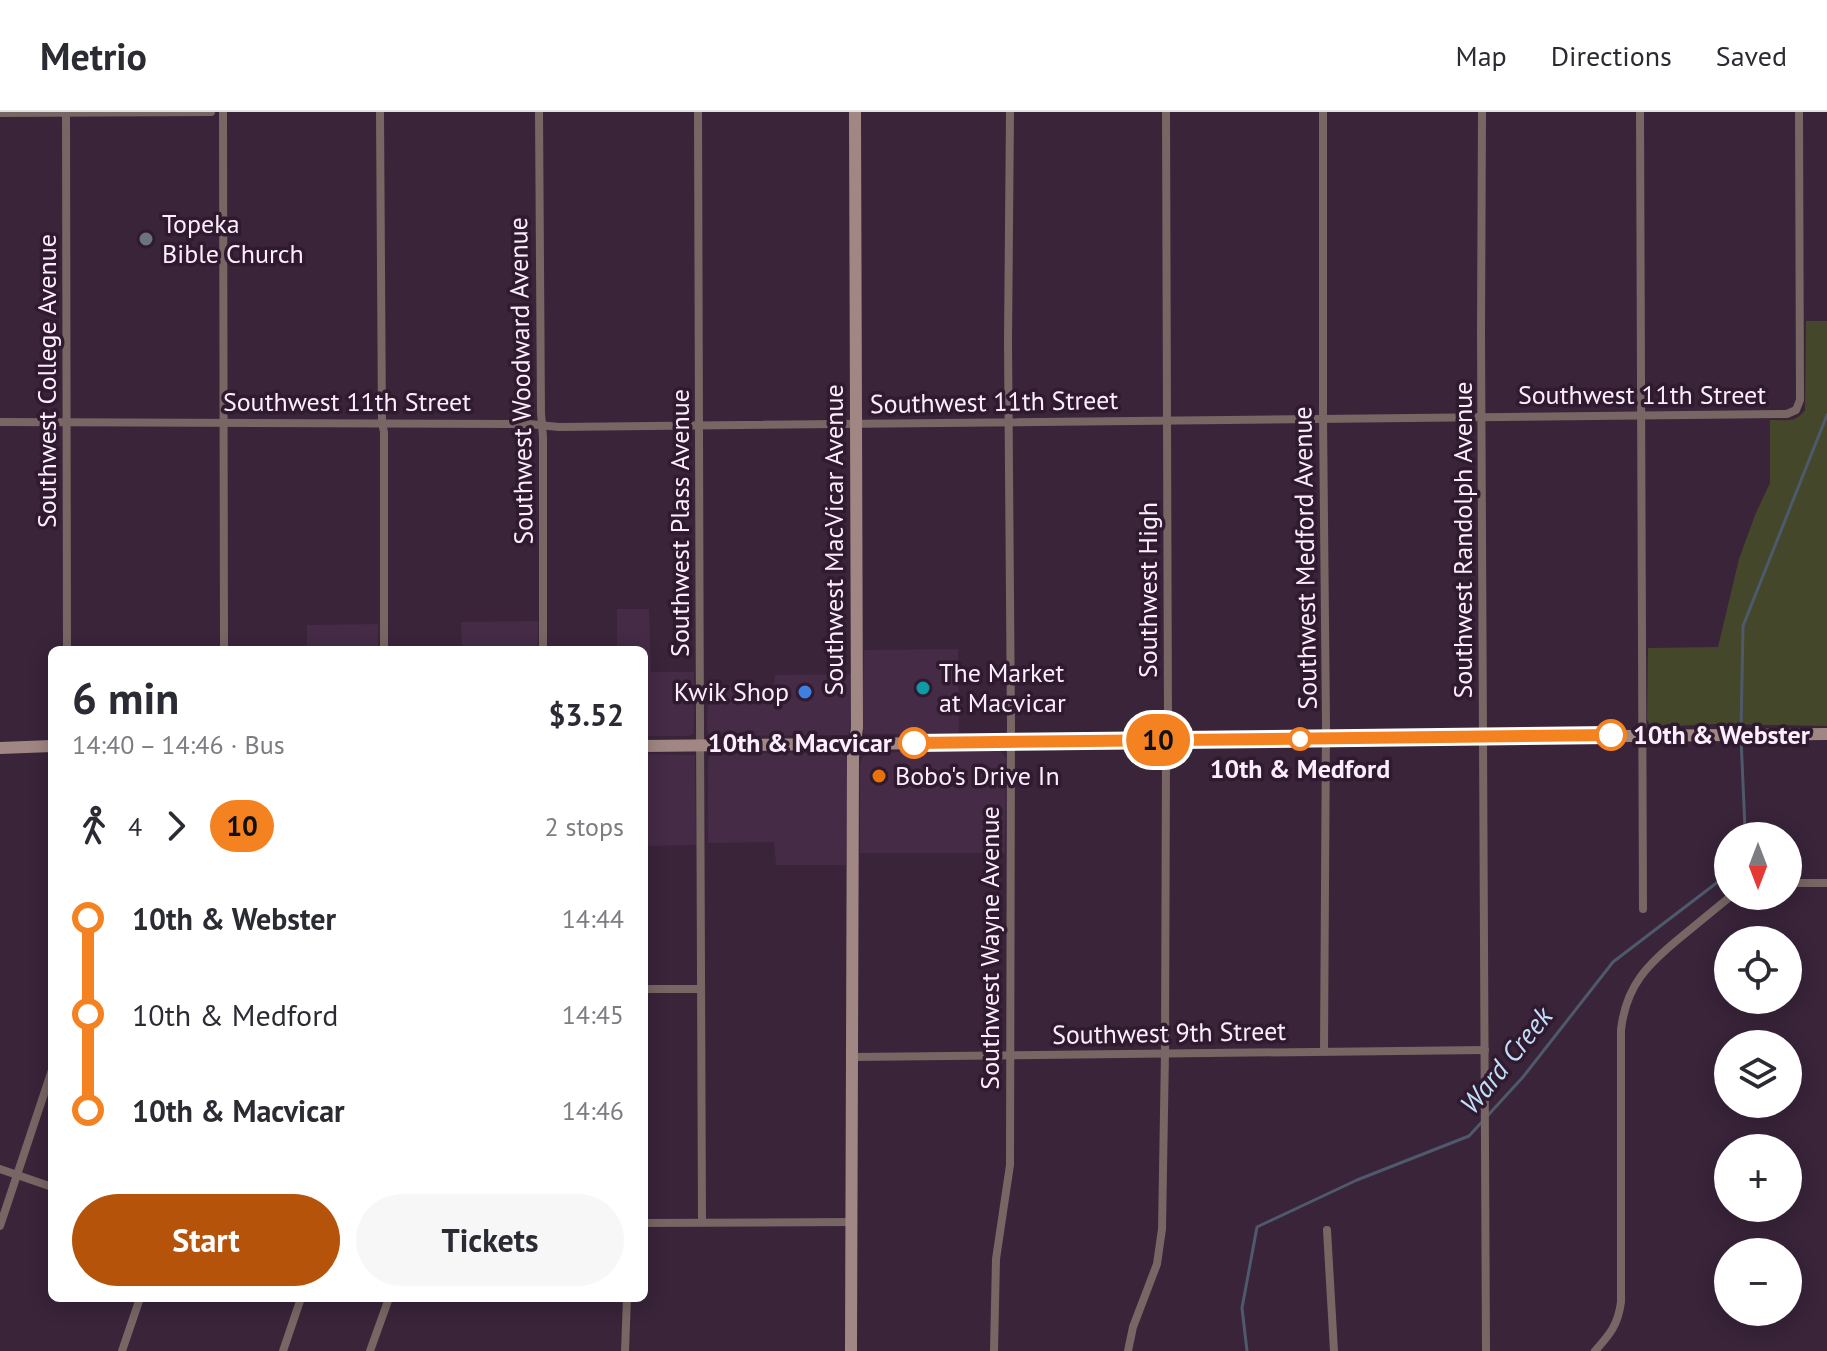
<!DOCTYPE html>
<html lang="en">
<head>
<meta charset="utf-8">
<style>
  body { margin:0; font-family:"PT Sans",sans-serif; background:#f7f7f7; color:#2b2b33; height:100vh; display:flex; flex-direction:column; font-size:30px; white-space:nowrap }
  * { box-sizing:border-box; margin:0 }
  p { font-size:26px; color:#7c7c81 }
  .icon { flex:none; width:44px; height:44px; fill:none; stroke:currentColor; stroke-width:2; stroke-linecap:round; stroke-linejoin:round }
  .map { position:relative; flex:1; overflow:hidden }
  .drawer { position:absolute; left:48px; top:534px; width:600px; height:656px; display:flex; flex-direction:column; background:#fff; border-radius:12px; box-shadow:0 4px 20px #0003 }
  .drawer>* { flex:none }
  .badge { padding:0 16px; border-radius:26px; font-size:28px; line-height:52px }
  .needle { width:52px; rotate:180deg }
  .controls { position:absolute; left:1714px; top:710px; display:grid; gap:16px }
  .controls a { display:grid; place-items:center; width:88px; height:88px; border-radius:50%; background:#fff; box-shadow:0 4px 20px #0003; font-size:40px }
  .map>.badge { position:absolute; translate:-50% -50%; box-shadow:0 0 0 4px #fff }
  .legs { display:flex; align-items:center; gap:12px; height:88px; padding:0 24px; font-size:26px }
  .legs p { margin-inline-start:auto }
  .headline { display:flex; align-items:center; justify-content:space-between; height:136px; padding:0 24px }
  h1 { font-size:44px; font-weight:700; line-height:60px }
  .primary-button { display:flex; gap:16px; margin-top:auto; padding:16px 24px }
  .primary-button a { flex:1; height:92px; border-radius:48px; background:#b45309; color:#fff; font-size:32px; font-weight:700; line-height:92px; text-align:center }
  .primary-button a+a { background:#f7f7f7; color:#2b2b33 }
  ul { padding:0 24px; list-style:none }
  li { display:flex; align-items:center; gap:28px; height:96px; font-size:30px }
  li i { display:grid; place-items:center; width:12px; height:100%; margin:0 10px; background:currentColor }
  li i::after { content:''; width:20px; height:20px; margin:-10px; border:6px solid; border-radius:50%; background:#fff }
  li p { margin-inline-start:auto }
  li:first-child i { background:linear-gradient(#0000 50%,currentColor 0) }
  li:last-child i { background:linear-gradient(currentColor 50%,#0000 0) }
  header { display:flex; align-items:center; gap:48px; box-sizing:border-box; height:112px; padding:0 40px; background:#fff; border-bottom:2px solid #e1e1e2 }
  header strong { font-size:38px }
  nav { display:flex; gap:44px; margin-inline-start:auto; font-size:28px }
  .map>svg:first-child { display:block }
</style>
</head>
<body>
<header>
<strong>Metrio</strong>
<nav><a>Map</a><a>Directions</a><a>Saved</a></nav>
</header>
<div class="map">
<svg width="1827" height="1239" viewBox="0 0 1827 1239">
  <rect width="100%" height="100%" fill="#39243a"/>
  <g fill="#452b46">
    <polygon points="617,497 649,497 651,560 694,560 694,617 693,622 689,624 644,624 644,538 617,538"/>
    <polygon points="538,509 538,538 462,538 461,510"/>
    <polygon points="378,512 378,538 307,538 307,513"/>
    <polygon points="958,537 959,622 864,622 862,613 864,538"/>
    <polygon points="851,562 851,614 848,623 713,624 709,623 707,618 708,576 774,575 775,563"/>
    <polygon points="994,637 999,638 1006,646 1005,741 860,741 860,652 864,641"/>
    <polygon points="714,641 843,641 848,647 846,753 776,753 774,730 708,731 708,648 710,643"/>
    <polygon points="644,642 695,643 696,733 644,734"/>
  </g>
  <path fill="#45472a" d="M 1806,209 L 1827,209 L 1827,614 L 1717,612 L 1651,615 L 1647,607 L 1648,536 L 1718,535 L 1739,447 L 1755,403 L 1770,371 L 1770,308 C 1785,308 1796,311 1805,298 Z"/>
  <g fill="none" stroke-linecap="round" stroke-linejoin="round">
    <g stroke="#4e5a6b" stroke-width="3">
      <polyline points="1741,619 1743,514 1827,303"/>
      <polyline points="1741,626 1745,717 1741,724"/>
      <polyline points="1247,1239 1242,1196 1257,1115 1357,1068 1469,1024 1523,965 1613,850 1723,766 1728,754"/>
    </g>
    <g stroke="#776664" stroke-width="8">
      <polyline points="66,0 67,538"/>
      <polyline points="223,0 224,538"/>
      <polyline points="380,0 382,311 384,320 384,538"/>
      <polyline points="539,0 541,301 543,325 543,538"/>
      <path d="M 698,0 C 701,370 698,740 702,1110"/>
      <polyline points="1323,0 1323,306 1326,612 1324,939"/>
      <polyline points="1482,0 1481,220 1486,1239"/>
      <polyline points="1640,0 1643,797"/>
      <polyline points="0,1 211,0"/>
      <polyline points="0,310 529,312 559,315 1787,302 1796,298 1800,288 1799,0"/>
      <polyline points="1788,771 1827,771"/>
      <polyline points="644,877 701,877"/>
      <polyline points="853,945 1485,938"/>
      <polyline points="0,1057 52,1075"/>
      <polyline points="644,1111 852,1110"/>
      <polyline points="0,1114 52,958"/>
      <polyline points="1327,1118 1334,1239"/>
      <polyline points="122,1239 140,1186"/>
      <polyline points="283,1239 301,1186"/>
      <polyline points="370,1239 389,1186"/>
      <polyline points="625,1239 627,1186"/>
      <polyline points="994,1239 996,1147 1010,1053 1011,614 1008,229 1010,0"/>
      <polyline points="1128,1239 1133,1215 1157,1152 1162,1117 1165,941 1166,645 1168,611 1166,0"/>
      <path d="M 1595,1239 C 1610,1222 1618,1213 1621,1190 L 1621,918 C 1626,873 1648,852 1681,825 C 1698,811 1714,798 1731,784"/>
    </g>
    <g stroke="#a08783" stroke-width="12">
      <polyline points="644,634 1827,622"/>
      <polyline points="0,636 52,634"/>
      <polyline points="851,1239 853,644 857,616 855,0"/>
    </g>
  </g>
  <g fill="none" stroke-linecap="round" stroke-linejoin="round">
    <g stroke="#fff" stroke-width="18">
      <polyline id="line-1" points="914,631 1611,623"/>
    </g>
    <use href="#line-1" stroke="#f58220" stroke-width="12"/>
  </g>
  <circle fill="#6b7280" stroke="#2f1a2f" stroke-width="3" cx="146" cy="127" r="8"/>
  <circle fill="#0f9aa8" stroke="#2f1a2f" stroke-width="3" cx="923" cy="576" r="8"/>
  <circle fill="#3f7fe0" stroke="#2f1a2f" stroke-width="3" cx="805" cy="580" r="8"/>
  <g fill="#fff" stroke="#f58220" stroke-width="4">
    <circle cx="1611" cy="623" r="14"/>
    <circle cx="1300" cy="627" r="10"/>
    <circle cx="914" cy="631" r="14"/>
  </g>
  <circle fill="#e8710a" stroke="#2f1a2f" stroke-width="3" cx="879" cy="664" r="8"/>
  <g text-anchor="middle" stroke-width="7" stroke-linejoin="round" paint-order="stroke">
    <g font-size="26" fill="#fceefc" stroke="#2f1a2f" text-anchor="start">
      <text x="162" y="121">Topeka<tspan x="162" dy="30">Bible Church</tspan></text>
      <text x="939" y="570">The Market<tspan x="939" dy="30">at Macvicar</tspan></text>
      <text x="789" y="589" text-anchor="end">Kwik Shop</text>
      <text x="895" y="673">Bobo's Drive In</text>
    </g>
    <g font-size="26" fill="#fceefc" stroke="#2f1a2f">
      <text transform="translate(47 269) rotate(-90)" y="9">Southwest College Avenue</text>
      <text transform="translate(521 269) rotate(-91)" y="9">Southwest Woodward Avenue</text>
      <text x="1642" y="292">Southwest 11th Street</text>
      <text x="347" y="299">Southwest 11th Street</text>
      <text transform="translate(994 290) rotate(-1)" y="9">Southwest 11th Street</text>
      <text transform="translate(680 411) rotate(-90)" y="9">Southwest Plass Avenue</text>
      <text transform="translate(834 428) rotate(-90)" y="9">Southwest MacVicar Avenue</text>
      <text transform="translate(1463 428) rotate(-90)" y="9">Southwest Randolph Avenue</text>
      <text transform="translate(1305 446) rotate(-91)" y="9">Southwest Medford Avenue</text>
      <text transform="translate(1148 478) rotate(-90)" y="9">Southwest High</text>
      <text transform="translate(990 836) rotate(-90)" y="9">Southwest Wayne Avenue</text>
      <text transform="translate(1169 921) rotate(-1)" y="9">Southwest 9th Street</text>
    </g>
    <g font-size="26" font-weight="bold" fill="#fceefc" stroke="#2f1a2f" text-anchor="start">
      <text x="1633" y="632">10th &amp; Webster</text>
      <text x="892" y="640" text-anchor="end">10th &amp; Macvicar</text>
      <text x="1300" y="666" text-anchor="middle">10th &amp; Medford</text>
    </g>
    <g font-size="28" font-style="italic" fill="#c2dff8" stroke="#2f1a2f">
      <text transform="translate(1506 948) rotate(-51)" y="10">Ward Creek</text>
    </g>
  </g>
</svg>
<div class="controls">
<a><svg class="needle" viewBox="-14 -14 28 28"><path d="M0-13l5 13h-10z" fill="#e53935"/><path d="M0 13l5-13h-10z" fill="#7c7c81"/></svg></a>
<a><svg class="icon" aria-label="locate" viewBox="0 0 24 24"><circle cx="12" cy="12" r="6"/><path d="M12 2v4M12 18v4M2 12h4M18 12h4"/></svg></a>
<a><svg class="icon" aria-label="layers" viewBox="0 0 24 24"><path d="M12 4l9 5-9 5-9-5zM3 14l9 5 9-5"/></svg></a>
<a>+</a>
<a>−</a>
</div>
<b class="badge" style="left:1158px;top:628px;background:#f58220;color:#111">10</b>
<section class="drawer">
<div class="headline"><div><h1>6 min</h1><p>14:40 – 14:46 · Bus</p></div><b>$3.52</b></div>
<div class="legs"><svg class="icon" aria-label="walk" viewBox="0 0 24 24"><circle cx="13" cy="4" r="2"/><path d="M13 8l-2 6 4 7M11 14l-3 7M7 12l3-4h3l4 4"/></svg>4<svg class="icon" aria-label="forward" viewBox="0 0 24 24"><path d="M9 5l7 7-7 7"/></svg><b class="badge" style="background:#f58220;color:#111">10</b><p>2 stops</p></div>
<ul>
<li><i style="color:#f58220"></i><b>10th &amp; Webster</b><p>14:44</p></li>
<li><i style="color:#f58220"></i><span>10th &amp; Medford</span><p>14:45</p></li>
<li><i style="color:#f58220"></i><b>10th &amp; Macvicar</b><p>14:46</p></li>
</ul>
<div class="primary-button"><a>Start</a><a>Tickets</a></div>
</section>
</div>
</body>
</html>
